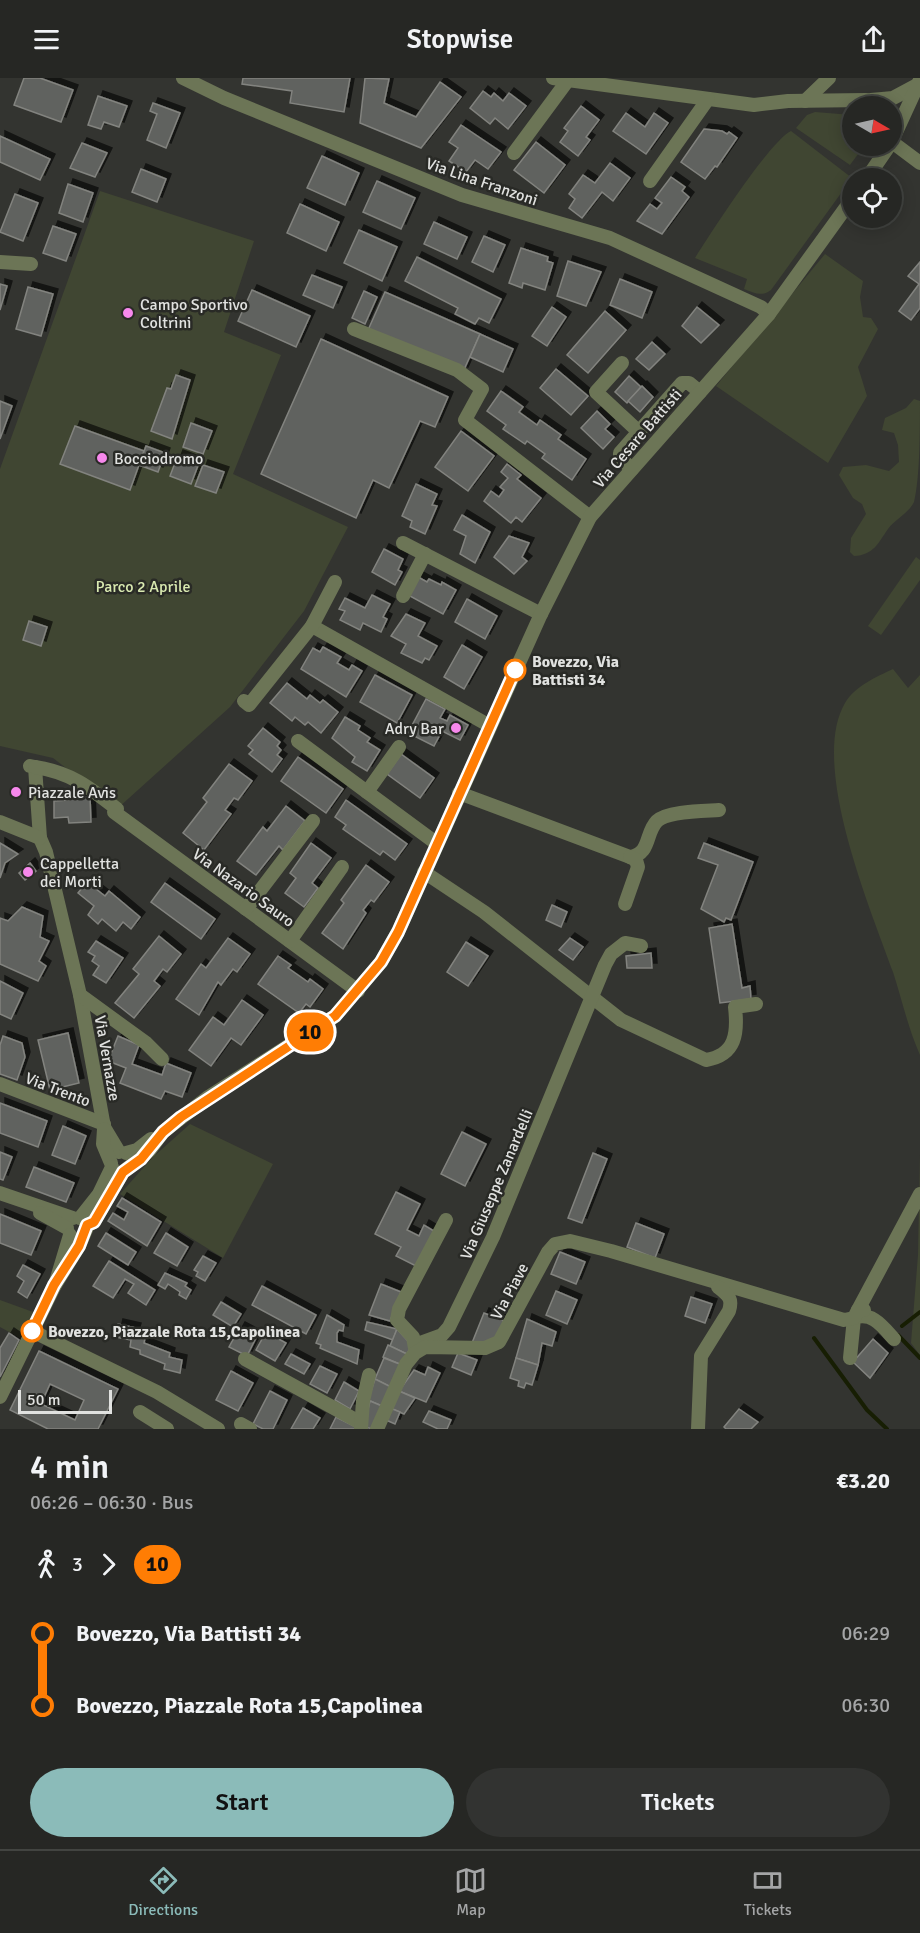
<!DOCTYPE html>
<html lang="en">
<head>
<meta charset="utf-8">
<style>
  body { margin:0; font-family:Signika,sans-serif; background:#323331; color:#f1f3f6; height:100vh; display:flex; flex-direction:column; font-size:22px; white-space:nowrap }
  * { box-sizing:border-box; margin:0 }
  p { font-size:20px; color:#a4a5a6 }
  .icon { flex:none; width:33px; height:33px; fill:none; stroke:currentColor; stroke-width:2; stroke-linecap:round; stroke-linejoin:round }
  .map { position:relative; height:1351px; overflow:hidden }
  .drawer { display:flex; flex-direction:column; background:#262724; flex:1 }
  .drawer>* { flex:none }
  .badge { padding:0 12px; border-radius:20px; font-size:21px; line-height:39px }
  .needle { width:39px; rotate:99deg }
  .fabs { position:absolute; left:842px; top:18px; display:grid; gap:12px }
  .fabs a { display:grid; place-items:center; width:60px; height:60px; border-radius:50%; background:#262724; box-shadow:0 3px 15px #0003,0 0 0 2px #424441; font-size:30px }
  .scale { position:absolute; left:18px; bottom:15px; width:94px; box-sizing:border-box; padding-left:6px; border:3px solid #e1e2e0; border-top:0; font-size:16px; line-height:21px; white-space:nowrap; color:#e1e2e0; -webkit-text-stroke:4px #292a26; paint-order:stroke }
  .map>.badge { position:absolute; translate:-50% -50%; box-shadow:0 0 0 3px #fff }
  .legs { display:flex; align-items:center; gap:9px; height:66px; padding:0 30px; font-size:20px }
  .legs p { margin-inline-start:auto }
  .head { display:flex; align-items:center; justify-content:space-between; height:102px; padding:0 30px }
  h1 { font-size:33px; font-weight:600; line-height:45px }
  .cta { display:flex; gap:12px; margin-top:auto; padding:12px 30px }
  .cta a { flex:1; height:69px; border-radius:36px; background:#8bbbb9; color:#111; font-size:24px; font-weight:600; line-height:69px; text-align:center }
  .cta a+a { background:#323331; color:#f1f3f6 }
  ul { padding:0 30px; list-style:none }
  li { display:flex; align-items:center; gap:21px; height:72px; font-size:22px }
  li i { display:grid; place-items:center; width:9px; height:100%; margin:0 8px; background:currentColor }
  li i::after { content:''; width:15px; height:15px; margin:-8px; border:4px solid; border-radius:50%; background:#262724 }
  li p { margin-inline-start:auto }
  li:first-child i { background:linear-gradient(#0000 50%,currentColor 0) }
  li:last-child i { background:linear-gradient(currentColor 50%,#0000 0) }
  header { display:flex; justify-content:space-between; align-items:center; height:78px; padding:0 30px; background:#262724; font-size:27px; font-weight:600 }
  .menu { display:flex; justify-content:space-around; align-items:center; height:84px; border-top:2px solid #424441; background:#262724; font-size:16px; color:#a4a5a6 }
  .menu a { display:grid; justify-items:center; gap:3px }
  .menu .on { color:#8bbbb9 }
  .map>svg:first-child { display:block }
</style>
</head>
<body>
<header><svg class="icon" aria-label="menu" viewBox="0 0 24 24"><path d="M4 6h16M4 12h16M4 18h16"/></svg>Stopwise<svg class="icon" aria-label="share" viewBox="0 0 24 24"><path d="M12 15V3M7 8l5-5 5 5M5 13v7h14v-7"/></svg></header>
<div class="map">
<svg width="920" height="1351" viewBox="0 0 920 1351">
  <defs>
    <filter id="shadow"><feDropShadow dx="5" dy="-5" stdDeviation="0" flood-color="#0009"/></filter>
  </defs>
  <rect width="100%" height="100%" fill="#333430"/>
  <g fill="#404632">
    <polygon points="815,34 852,37 852,68 864,68 850,87 796,50 807,37"/>
    <path d="M 791,53 L 852,100 L 771,212 C 762,219 754,215 744,211 L 747,201 L 695,180 C 710,156 770,63 791,53 Z"/>
    <polygon points="100,113 254,163 224,254 281,277 233,396 348,449 304,533 230,629 118,730 53,680 0,668 0,391"/>
    <polygon points="825,176 863,203 860,219 863,239 871,240 878,251 858,289 867,318 828,385 716,308"/>
    <path d="M 914,321 L 920,323 C 920,352 920,400 914,424 C 908,436 895,441 888,451 C 878,465 874,477 854,478 L 850,474 L 851,460 L 866,436 L 862,426 L 853,420 L 839,397 L 843,389 L 866,387 L 889,393 L 899,384 L 898,367 L 894,355 L 882,352 L 885,340 L 906,330 Z"/>
    <polygon points="916,479 920,482 920,502 881,557 868,548"/>
    <path d="M 893,591 L 908,610 L 920,597 L 920,977 C 908,950 902,922 893,894 C 871,832 809,686 845,625 C 855,608 876,599 893,591 Z"/>
    <polygon points="190,1046 273,1086 223,1180 120,1116 152,1080"/>
    <polygon points="920,1077 920,1277 911,1265 918,1177"/>
    <polygon points="0,1222 33,1234 22,1261 0,1249"/>
  </g>
  <g fill="none" stroke-linecap="round" stroke-linejoin="round">
    <g stroke="#171e03" stroke-width="4">
      <polyline points="902,1248 920,1234"/>
      <polyline points="898,1257 920,1280"/>
      <polyline points="814,1260 867,1332 887,1351"/>
    </g>
  </g>
  <g fill="#61625e" stroke="#82837f" stroke-width="1.5" fill-rule="evenodd" filter="url(#shadow)">
    <polygon points="24,0 40,0 73,12 61,44 14,27"/>
    <polygon points="243,0 350,0 344,34 290,25 292,13 242,6"/>
    <polygon points="365,0 389,1 384,25 416,39 440,4 461,19 421,70 360,45"/>
    <polygon points="483,13 491,19 494,15 503,23 509,15 526,28 508,51 495,40 490,46 470,30"/>
    <polygon points="98,18 127,28 119,49 104,44 101,51 88,47"/>
    <polygon points="153,25 180,35 166,70 147,62 157,36 150,33"/>
    <polygon points="581,28 599,42 586,59 590,62 578,78 560,64 568,53 564,50"/>
    <polygon points="626,35 645,49 654,35 668,45 646,76 613,53"/>
    <polygon points="461,47 501,74 488,91 475,82 466,94 449,83 458,70 449,64"/>
    <polygon points="704,51 722,53 727,56 729,54 737,60 717,89 715,88 705,101 681,84"/>
    <polygon points="0,58 50,81 40,102 0,84"/>
    <polygon points="536,64 565,87 544,115 514,92"/>
    <polygon points="82,65 107,75 95,99 70,90"/>
    <polygon points="322,78 359,95 345,127 307,110"/>
    <polygon points="610,85 630,100 613,123 602,114 582,140 569,130 575,121 569,116 583,97 595,105"/>
    <polygon points="141,91 166,101 157,124 132,114"/>
    <polygon points="671,99 685,109 682,113 689,119 662,156 637,143 650,126 657,131 662,125 655,120"/>
    <polygon points="377,103 415,120 401,151 363,134"/>
    <polygon points="68,106 93,115 83,144 59,135"/>
    <polygon points="15,116 38,125 23,163 0,154"/>
    <polygon points="300,126 339,144 326,173 287,155"/>
    <polygon points="434,144 467,159 457,181 424,166"/>
    <polygon points="53,148 76,156 66,183 43,175"/>
    <polygon points="359,152 397,169 382,203 344,185"/>
    <polygon points="484,158 505,167 493,194 472,184"/>
    <polygon points="521,170 548,179 547,183 553,185 545,212 523,205 522,210 509,205"/>
    <polygon points="417,179 501,221 489,245 479,240 475,246 455,236 458,230 405,203"/>
    <polygon points="568,183 601,194 586,228 557,218"/>
    <polygon points="920,184 920,230 911,242 899,233 919,206 908,198"/>
    <polygon points="312,197 342,209 333,230 303,217"/>
    <polygon points="620,201 652,214 642,240 610,227"/>
    <polygon points="0,206 7,208 0,232"/>
    <polygon points="28,209 53,216 41,258 16,251"/>
    <polygon points="252,212 310,238 296,269 238,243"/>
    <polygon points="364,213 377,219 365,246 352,240"/>
    <polygon points="385,214 480,256 463,294 368,252"/>
    <polygon points="552,229 566,239 547,268 532,258"/>
    <polygon points="697,229 719,247 701,265 682,248"/>
    <polygon points="605,233 626,252 588,295 567,277"/>
    <polygon points="480,256 513,271 503,294 470,279"/>
    <polygon points="321,261 448,319 435,349 420,343 389,410 373,402 356,440 261,396"/>
    <polygon points="652,264 665,276 649,292 636,281"/>
    <polygon points="556,291 588,318 571,337 540,310"/>
    <polygon points="176,297 190,302 172,361 151,353 167,310 171,311"/>
    <polygon points="629,298 641,309 627,325 615,314"/>
    <polygon points="642,308 653,319 640,334 628,323"/>
    <polygon points="501,313 523,329 519,334 537,347 540,342 561,357 558,361 586,381 572,402 542,380 545,376 527,363 525,366 503,351 506,347 487,333"/>
    <polygon points="0,323 12,328 0,361"/>
    <polygon points="597,333 610,346 605,351 614,359 603,371 581,350"/>
    <polygon points="191,345 212,353 203,376 183,369"/>
    <polygon points="75,348 144,373 130,412 60,386"/>
    <polygon points="461,353 494,378 468,413 435,389"/>
    <polygon points="146,368 165,375 158,394 139,387"/>
    <polygon points="178,377 199,385 191,406 170,398"/>
    <polygon points="507,386 521,397 517,401 541,420 522,444 516,439 511,445 484,423 491,413 499,419 504,412 500,409 508,400 501,394"/>
    <polygon points="203,387 224,394 216,415 195,408"/>
    <polygon points="416,406 437,416 432,427 437,428 425,456 410,449 412,443 402,438"/>
    <polygon points="462,437 490,454 475,485 460,476 466,458 454,452"/>
    <polygon points="509,458 529,465 522,479 527,483 514,496 494,479"/>
    <polygon points="384,471 403,481 398,492 402,494 395,507 372,494"/>
    <polygon points="418,499 427,504 429,501 441,507 442,504 456,512 443,536 408,517"/>
    <polygon points="372,517 390,526 383,539 387,541 381,554 363,545 360,552 340,542 345,533 339,531 345,520 365,530"/>
    <polygon points="467,521 497,538 485,561 455,544"/>
    <polygon points="406,536 425,545 418,558 437,568 429,582 425,580 422,585 401,575 406,566 391,558"/>
    <polygon points="29,543 47,549 41,568 23,562"/>
    <polygon points="462,567 482,579 464,611 444,599"/>
    <polygon points="323,569 341,579 337,585 349,592 352,587 362,593 346,619 301,591 313,570 320,574"/>
    <polygon points="375,597 412,617 397,645 360,624"/>
    <polygon points="287,605 307,621 310,617 320,625 323,622 338,634 321,655 308,644 305,647 295,639 292,643 270,625"/>
    <polygon points="426,621 445,631 440,640 447,643 450,637 468,647 460,662 442,653 434,668 408,655"/>
    <polygon points="345,639 360,648 358,652 370,660 367,664 380,672 367,693 352,684 355,679 332,660"/>
    <polygon points="263,650 280,664 277,668 281,672 277,677 282,681 272,694 249,676 253,672 248,668"/>
    <polygon points="401,676 434,700 420,720 387,696"/>
    <polygon points="298,679 343,711 326,735 281,703"/>
    <polygon points="229,686 252,703 238,722 234,720 225,732 231,736 204,772 183,755 207,724 203,720"/>
    <polygon points="68,718 90,719 91,744 69,745 68,739 54,740 54,723 68,722"/>
    <polygon points="346,722 407,766 395,782 383,773 380,777 343,751 346,747 335,739"/>
    <polygon points="286,728 305,743 283,772 279,768 256,797 237,783 263,749 267,753"/>
    <polygon points="0,765 18,776 5,785 0,800"/>
    <polygon points="311,765 331,780 312,805 318,810 304,829 285,815 296,800 290,795"/>
    <polygon points="704,765 753,784 731,842 726,840 724,844 701,831 718,787 698,780"/>
    <polygon points="30,785 36,793 25,802 19,795"/>
    <polygon points="366,787 389,804 374,824 371,822 363,832 366,835 343,871 322,855 344,825 341,822"/>
    <polygon points="87,804 105,818 109,813 140,839 131,851 123,844 116,853 102,841 98,846 88,837 94,828 78,815"/>
    <polygon points="165,805 215,841 201,861 151,824"/>
    <polygon points="552,827 567,834 561,849 546,842"/>
    <polygon points="22,829 43,838 40,859 49,863 39,883 46,888 38,903 0,886 0,840 8,843"/>
    <polygon points="732,846 742,910 750,908 751,921 720,925 709,850"/>
    <polygon points="159,858 181,876 167,894 163,891 154,903 160,908 134,940 115,925 139,896 133,891"/>
    <polygon points="228,860 250,876 237,894 233,891 221,907 218,904 199,937 176,921 201,886 206,890"/>
    <polygon points="570,860 583,869 573,882 559,872"/>
    <polygon points="96,863 123,880 106,905 93,897 99,888 92,883 95,878 88,874"/>
    <polygon points="466,864 488,878 468,908 447,894"/>
    <polygon points="651,875 652,890 627,890 626,878"/>
    <polygon points="278,878 291,887 288,890 308,904 310,901 323,911 310,929 306,926 299,935 258,906"/>
    <polygon points="0,903 23,915 11,941 0,936"/>
    <polygon points="242,922 263,937 241,967 231,960 211,988 189,972 213,939 224,947"/>
    <polygon points="68,955 79,1005 50,1012 38,962"/>
    <polygon points="3,958 22,965 25,979 17,1002 0,996 0,967"/>
    <polygon points="118,958 139,967 132,986 162,997 166,985 191,995 182,1019 165,1013 161,1021 120,1005 126,990 108,983"/>
    <polygon points="0,1025 47,1043 38,1069 0,1055"/>
    <polygon points="63,1048 86,1058 75,1086 52,1077"/>
    <polygon points="462,1054 486,1066 465,1108 441,1096"/>
    <polygon points="0,1074 12,1079 3,1102 0,1101"/>
    <polygon points="593,1075 607,1081 582,1145 568,1140"/>
    <polygon points="34,1089 74,1105 66,1124 26,1109"/>
    <polygon points="396,1114 420,1126 407,1152 419,1158 424,1147 434,1153 416,1188 396,1178 401,1169 375,1156"/>
    <polygon points="122,1120 161,1144 147,1168 108,1143 113,1135 124,1142 128,1134 117,1128"/>
    <polygon points="0,1136 41,1153 31,1177 0,1165"/>
    <polygon points="636,1145 664,1156 655,1180 627,1169"/>
    <polygon points="106,1155 136,1174 128,1187 98,1168"/>
    <polygon points="166,1155 188,1169 177,1188 154,1175"/>
    <polygon points="560,1174 585,1184 576,1206 551,1196"/>
    <polygon points="203,1178 216,1185 205,1203 196,1198 198,1194 194,1192"/>
    <polygon points="109,1183 155,1212 146,1227 128,1215 134,1206 125,1201 113,1220 93,1208"/>
    <polygon points="23,1187 40,1196 27,1220 18,1214 24,1203 17,1198"/>
    <polygon points="165,1195 187,1205 185,1208 191,1212 186,1221 179,1217 180,1214 168,1206 165,1211 158,1207"/>
    <polygon points="381,1206 401,1214 390,1243 369,1237"/>
    <polygon points="262,1208 316,1237 306,1256 252,1227"/>
    <polygon points="556,1213 577,1222 567,1246 546,1237"/>
    <polygon points="691,1219 712,1226 705,1245 685,1238"/>
    <polygon points="221,1224 241,1236 233,1249 213,1237"/>
    <polygon points="484,1235 504,1243 494,1264 472,1265"/>
    <polygon points="327,1237 344,1247 343,1253 339,1252 337,1255 337,1264 359,1272 357,1286 320,1270 321,1267 316,1265"/>
    <polygon points="527,1241 556,1254 552,1268 542,1265 538,1287 516,1280"/>
    <polygon points="367,1244 397,1251 393,1262 365,1252"/>
    <polygon points="118,1246 136,1250 134,1257 145,1260 144,1265 170,1275 169,1279 182,1282 180,1295 164,1291 165,1286 140,1276 140,1272 130,1269 131,1262 115,1259"/>
    <polygon points="240,1249 257,1258 247,1278 229,1269"/>
    <polygon points="397,1251 408,1263 410,1270 407,1276 390,1268"/>
    <polygon points="266,1254 286,1265 275,1283 256,1272"/>
    <polygon points="9,1255 19,1262 0,1299 0,1270"/>
    <polygon points="873,1261 888,1275 870,1300 853,1284"/>
    <polygon points="388,1267 407,1276 402,1287 383,1279"/>
    <path d="M 39,1273 L 118,1311 L 98,1351 L 48,1351 L 10,1332 ZM 50,1306 L 84,1322 L 75,1342 L 41,1326 Z"/>
    <polygon points="458,1275 477,1282 471,1297 452,1289"/>
    <polygon points="291,1276 310,1286 304,1296 285,1286"/>
    <polygon points="384,1280 402,1287 391,1309 375,1301"/>
    <polygon points="516,1280 538,1287 532,1307 526,1305 524,1310 518,1308 519,1303 510,1300"/>
    <polygon points="320,1288 337,1296 327,1315 310,1306"/>
    <polygon points="428,1289 440,1295 426,1324 399,1313 414,1292 425,1297"/>
    <polygon points="231,1293 253,1305 238,1333 216,1322"/>
    <polygon points="375,1301 391,1309 382,1328 368,1322"/>
    <polygon points="344,1304 359,1313 350,1331 335,1322"/>
    <polygon points="270,1313 287,1322 273,1351 263,1351 253,1346"/>
    <polygon points="399,1313 415,1320 404,1336 390,1330"/>
    <polygon points="370,1323 382,1328 373,1351 364,1349"/>
    <polygon points="303,1330 320,1340 313,1351 291,1351"/>
    <polygon points="390,1330 400,1334 395,1346 386,1342"/>
    <polygon points="739,1331 758,1344 751,1351 726,1351 724,1349"/>
    <polygon points="429,1333 451,1342 447,1351 438,1351 423,1344"/>
    <polygon points="336,1339 358,1350 357,1351 330,1351"/>
  </g>
  <g fill="none" stroke-linecap="round" stroke-linejoin="round">
    <g stroke="#6c7556" stroke-width="14">
      <polyline points="183,0 224,20 462,117 610,160 761,229 769,236"/>
      <polyline points="553,0 754,27 788,23 866,22 884,28"/>
      <polyline points="871,22 893,20 919,6"/>
      <polyline points="805,23 829,0"/>
      <polyline points="892,64 920,85"/>
      <polyline points="891,65 920,2"/>
      <polyline points="514,75 568,2"/>
      <polyline points="867,100 889,68"/>
      <polyline points="650,103 708,21"/>
      <polyline points="0,184 31,186"/>
      <polyline points="354,251 457,292 482,311 465,342 590,439"/>
      <polyline points="622,285 596,314 639,354"/>
      <polyline points="632,391 620,380 620,375 682,305 689,305 700,314"/>
      <polyline points="403,465 541,536"/>
      <polyline points="403,518 425,476"/>
      <polyline points="312,548 490,648"/>
      <polyline points="244,623 249,627 312,548 335,504"/>
      <polyline points="298,663 436,765"/>
      <polyline points="30,688 35,689 40,760 46,774 80,917 104,1049 119,1074"/>
      <path d="M 35,689 C 70,694 89,709 117,731 L 114,734 L 358,913"/>
      <polyline points="367,714 399,669"/>
      <path d="M 459,715 L 630,779 C 651,776 645,755 657,743 C 667,733 704,733 719,732"/>
      <polyline points="0,744 40,760"/>
      <path d="M 424,794 L 484,834 L 621,942 L 706,982 C 736,977 738,955 735,929 L 756,926"/>
      <polyline points="625,826 638,789 636,782 630,779"/>
      <polyline points="246,831 313,743"/>
      <polyline points="290,863 342,789"/>
      <polyline points="80,917 146,965 162,981"/>
      <polyline points="0,1006 104,1046"/>
      <polyline points="104,1051 103,1066 111,1085"/>
      <polyline points="126,1075 137,1072 151,1061"/>
      <polyline points="0,1115 73,1140"/>
      <polyline points="40,1135 67,1150"/>
      <polyline points="80,1140 99,1116 112,1089"/>
      <polyline points="55,1207 79,1168 88,1147 94,1144 123,1094 150,1072 163,1054 207,1020 335,938 381,884 398,854 541,536 590,439 769,236 852,121"/>
      <polyline points="858,1232 920,1116"/>
      <polyline points="32,1253 157,1314 218,1351"/>
      <polyline points="420,1265 442,1257 449,1249 493,1159 605,887 611,876 625,865 641,868"/>
      <polyline points="415,1270 413,1259 397,1242 399,1231 446,1142"/>
      <path d="M 850,1280 L 854,1240 C 872,1233 883,1249 894,1261"/>
      <polyline points="245,1281 361,1345"/>
      <polyline points="0,1319 55,1207 70,1157"/>
      <polyline points="140,1334 167,1351"/>
      <polyline points="241,1346 250,1351"/>
      <polyline points="361,1351 363,1323 369,1297"/>
      <polyline points="377,1351 406,1286 415,1275 425,1269 485,1270 499,1264 548,1174 555,1166 570,1163 611,1173 844,1242 854,1240 858,1232 864,1232"/>
      <path d="M 698,1351 L 701,1278 L 729,1233 C 733,1220 728,1217 718,1209"/>
    </g>
  </g>
  <g fill="none" stroke-linecap="round" stroke-linejoin="round">
    <g stroke="#fff" stroke-width="14">
      <polyline id="line-1" points="32,1253 54,1207 79,1168 87,1147 94,1144 123,1094 141,1081 163,1054 181,1039 335,938 381,884 398,854 515,592"/>
    </g>
    <use href="#line-1" stroke="#ff7d04" stroke-width="9"/>
  </g>
  <g fill="#f788ec" stroke="#292a26" stroke-width="2">
    <circle cx="128" cy="235" r="6"/>
    <circle cx="102" cy="380" r="6"/>
    <circle cx="456" cy="650" r="6"/>
    <circle cx="16" cy="714" r="6"/>
    <circle cx="28" cy="794" r="6"/>
  </g>
  <g fill="#fff" stroke="#ff7d04" stroke-width="3">
    <circle cx="515" cy="592" r="10"/>
    <circle cx="32" cy="1253" r="10"/>
  </g>
  <g text-anchor="middle" stroke-width="5" stroke-linejoin="round" paint-order="stroke">
    <g font-size="16" fill="#e1e2e0" stroke="#292a26">
      <text transform="translate(482 103) rotate(19)" y="6">Via Lina Franzoni</text>
      <text transform="translate(637 360) rotate(-49)" y="6">Via Cesare Battisti</text>
      <text transform="translate(244 809) rotate(36)" y="6">Via Nazario Sauro</text>
      <text transform="translate(108 980) rotate(80)" y="6">Via Vernazze</text>
      <text transform="translate(58 1011) rotate(21)" y="6">Via Trento</text>
      <text transform="translate(496 1106) rotate(-67)" y="6">Via Giuseppe Zanardelli</text>
      <text transform="translate(509 1213) rotate(-62)" y="6">Via Piave</text>
    </g>
    <g font-size="16" fill="#e1e2e0" stroke="#292a26" text-anchor="start">
      <text x="140" y="232">Campo Sportivo<tspan x="140" dy="18">Coltrini</tspan></text>
      <text x="114" y="386">Bocciodromo</text>
      <text x="444" y="656" text-anchor="end">Adry Bar</text>
      <text x="28" y="720">Piazzale Avis</text>
      <text x="40" y="791">Cappelletta<tspan x="40" dy="18">dei Morti</tspan></text>
    </g>
    <g font-size="16" fill="#d9e9b0" stroke="#292a26">
      <text x="143" y="514">Parco 2 Aprile</text>
    </g>
    <g font-size="16" font-weight="bold" fill="#e1e2e0" stroke="#292a26" text-anchor="start">
      <text x="532" y="589">Bovezzo, Via<tspan x="532" dy="18">Battisti 34</tspan></text>
      <text x="48" y="1259">Bovezzo, Piazzale Rota 15,Capolinea</text>
    </g>
  </g>
</svg>
<div class="fabs">
<a><svg class="needle" viewBox="-14 -14 28 28"><path d="M0-13l5 13h-10z" fill="#e53935"/><path d="M0 13l5-13h-10z" fill="#a4a5a6"/></svg></a>
<a><svg class="icon" aria-label="locate" viewBox="0 0 24 24"><circle cx="12" cy="12" r="6"/><path d="M12 2v4M12 18v4M2 12h4M18 12h4"/></svg></a>
</div>
<div class="scale">50 m</div>
<b class="badge" style="left:310px;top:954px;background:#ff7d04;color:#111">10</b>
</div>
<section class="drawer">
<div class="head"><div><h1>4 min</h1><p>06:26 – 06:30 · Bus</p></div><b>€3.20</b></div>
<div class="legs"><svg class="icon" aria-label="walk" viewBox="0 0 24 24"><circle cx="13" cy="4" r="2"/><path d="M13 8l-2 6 4 7M11 14l-3 7M7 12l3-4h3l4 4"/></svg>3<svg class="icon" aria-label="forward" viewBox="0 0 24 24"><path d="M9 5l7 7-7 7"/></svg><b class="badge" style="background:#ff7d04;color:#111">10</b></div>
<ul>
<li><i style="color:#ff7d04"></i><b>Bovezzo, Via Battisti 34</b><p>06:29</p></li>
<li><i style="color:#ff7d04"></i><b>Bovezzo, Piazzale Rota 15,Capolinea</b><p>06:30</p></li>
</ul>
<div class="cta"><a>Start</a><a>Tickets</a></div>
</section>
<nav class="menu">
<a class="on"><svg class="icon" aria-label="directions" viewBox="0 0 24 24"><path d="M12 3l9 9-9 9-9-9zM9 14v-3h6M13 9l2 2-2 2"/></svg>Directions</a>
<a><svg class="icon" aria-label="map" viewBox="0 0 24 24"><path d="M3 6l6-2 6 2 6-2v14l-6 2-6-2-6 2zM9 4v14M15 6v14"/></svg>Map</a>
<a><svg class="icon" aria-label="tickets" viewBox="0 0 24 24"><path d="M3 7h18v10H3zM15 7v10"/></svg>Tickets</a>
</nav>
</body>
</html>
